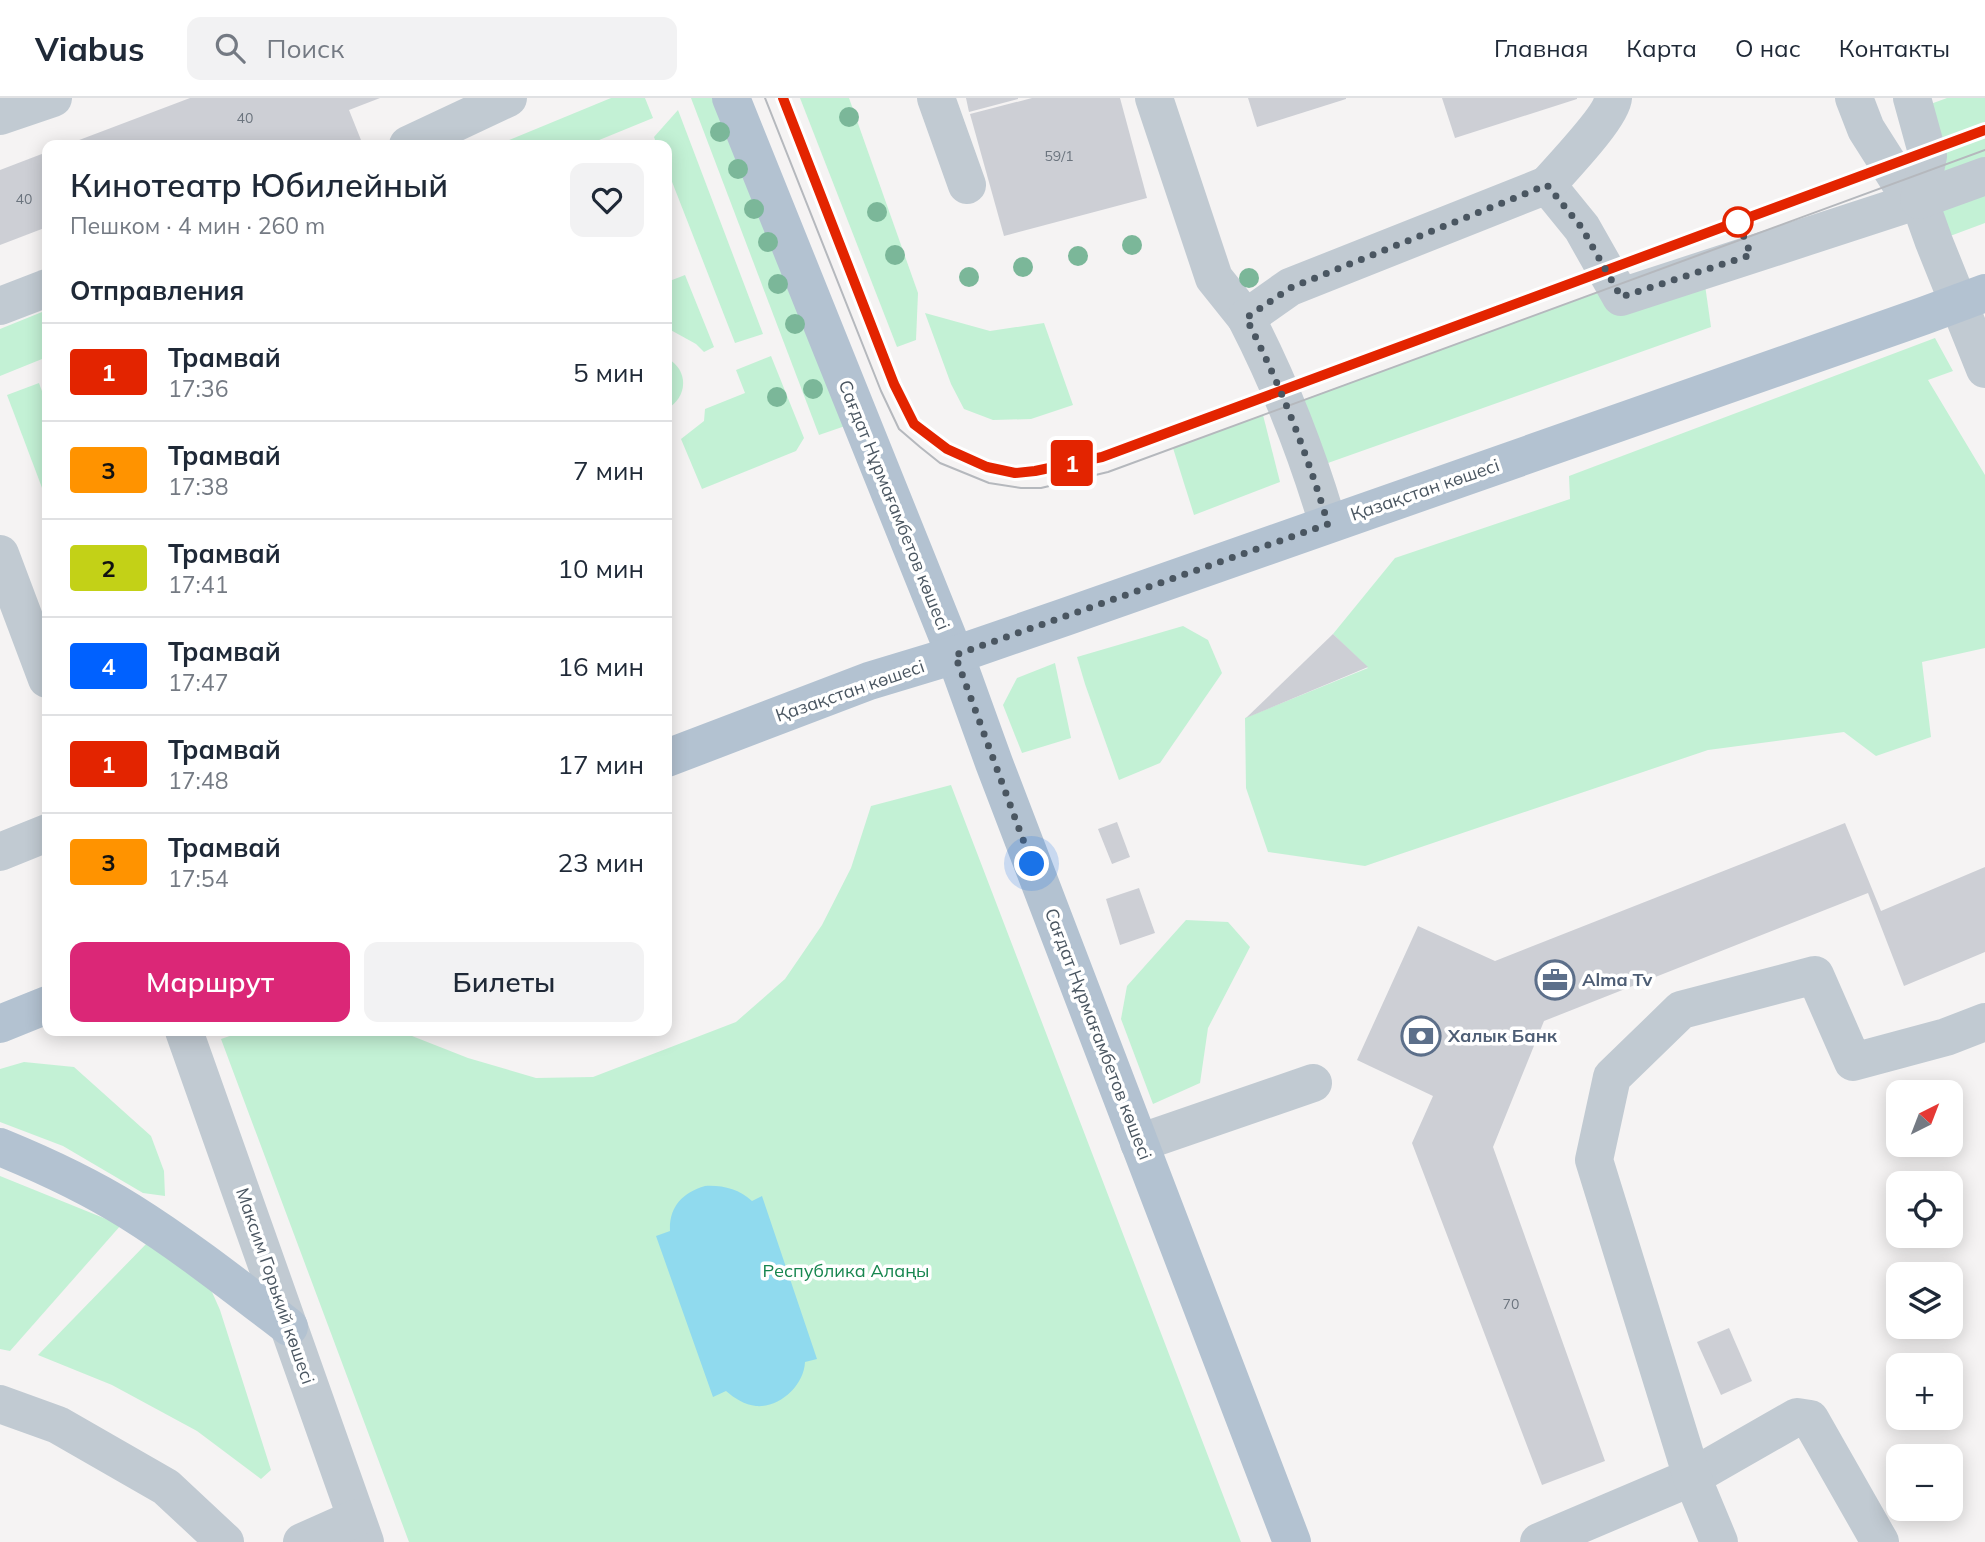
<!DOCTYPE html>
<html lang="ru">
<head>
<meta charset="utf-8">
<style>
  body { margin:0; font-family:Mulish,sans-serif; background:#f2f2f3; color:#1f2937; height:100vh; display:flex; flex-direction:column; font-size:26px; white-space:nowrap }
  * { box-sizing:border-box; margin:0 }
  p { font-size:23px; color:#747a83 }
  .icon { flex:none; width:38px; height:38px; fill:none; stroke:currentColor; stroke-width:2; stroke-linecap:round; stroke-linejoin:round }
  .map { position:relative; flex:1; overflow:hidden }
  .drawer { position:absolute; left:42px; top:42px; width:630px; height:896px; display:flex; flex-direction:column; background:#fff; border-radius:14px; box-shadow:0 4px 18px #0003 }
  .drawer>* { flex:none }
  .badge { padding:0 14px; border-radius:5px; font-size:24px; line-height:46px }
  .needle { width:46px; rotate:42deg }
  .fabs { position:absolute; left:1886px; top:982px; display:grid; gap:14px }
  .fabs a { display:grid; place-items:center; width:77px; height:77px; border-radius:14px; background:#fff; box-shadow:0 4px 18px #0003; font-size:35px }
  .you { position:absolute; width:35px; height:35px; margin:-18px; border:5px solid #fff; border-radius:50%; background:#1a73e8; box-shadow:0 0 0 10px #1a73e833 }
  .map>.badge { position:absolute; translate:-50% -50%; box-shadow:0 0 0 4px #fff }
  h2 { padding:0 28px; font-size:26px; line-height:63px }
  .round { display:grid; place-items:center; flex:none; width:74px; height:74px; border-radius:14px; background:#f2f2f3 }
  .headline { display:flex; align-items:center; justify-content:space-between; height:119px; padding:0 28px }
  h1 { font-size:33px; font-weight:600; line-height:52px }
  .action { display:flex; gap:14px; margin-top:auto; padding:14px 28px }
  .action a { flex:1; height:80px; border-radius:14px; background:#db2777; color:#fff; font-size:28px; font-weight:600; line-height:80px; text-align:center }
  .action a+a { background:#f2f2f3; color:#1f2937 }
  ul { padding:0; list-style:none }
  li { display:flex; align-items:center; gap:21px; height:98px; padding:0 28px; border-top:2px solid #e0e1e3 }
  li div { flex:1 }
  li b { display:block; font-size:26px }
  li em { font-style:normal }
  li .badge { min-width:77px; font-weight:700; text-align:center }
  header { display:flex; align-items:center; gap:42px; box-sizing:border-box; height:98px; padding:0 35px; background:#fff; border-bottom:2px solid #e0e1e3 }
  header strong { font-size:33px }
  nav { display:flex; gap:38px; margin-inline-start:auto; font-size:24px }
  .search { width:490px; height:63px; background:#f2f2f3; display:flex; align-items:center; gap:18px; box-sizing:border-box; padding:0 24px; border-radius:14px; color:#747a83; font-size:26px }
  .map>svg:first-child { display:block }
</style>
</head>
<body>
<header>
<strong>Viabus</strong>
<div class="search"><svg class="icon" aria-label="search" viewBox="0 0 24 24"><circle cx="10" cy="10" r="6"/><path d="M15 15l6 6"/></svg>Поиск</div>
<nav><a>Главная</a><a>Карта</a><a>О нас</a><a>Контакты</a></nav>
</header>
<div class="map">
<svg width="1985" height="1444" viewBox="0 0 1985 1444">
  <rect width="100%" height="100%" fill="#f5f3f3"/>
  <g fill="#c3f1d5">
    <polygon points="611,0 645,0 653,20 587,47 497,47"/>
    <polygon points="691,0 721,0 848,327 819,337"/>
    <polygon points="800,0 849,0 918,195 916,242 897,249"/>
    <polygon points="1947,0 1985,0 1985,125 1934,144 1917,11"/>
    <polygon points="678,12 763,236 735,245 667,71 667,47 657,47 654,39"/>
    <polygon points="1703,173 1711,229 1311,371 1286,308 1616,188"/>
    <polygon points="685,177 714,249 704,254 696,246 667,230 667,184"/>
    <polygon points="47,212 47,259 0,278 0,231"/>
    <polygon points="925,215 990,233 1044,225 1073,307 1031,321 993,322 964,311 951,286"/>
    <polygon points="1935,240 1953,273 1928,282 1985,377 1985,550 1922,564 1931,639 1876,658 1844,634 1708,652 1365,768 1268,754 1246,690 1245,620 1368,570 1333,536 1395,460 1570,401 1569,378"/>
    <polygon points="771,258 804,340 796,353 702,391 681,341 704,323 705,311 745,295 736,272"/>
    <path d="M 667,260 C 689,272 688,299 667,311 Z"/>
    <polygon points="39,285 47,307 47,403 7,297"/>
    <polygon points="1263,317 1280,384 1194,417 1173,350"/>
    <polygon points="1183,528 1208,542 1222,575 1160,665 1119,682 1085,586 1077,559"/>
    <polygon points="1055,565 1071,640 1022,655 1003,607 1017,580"/>
    <polygon points="951,687 1241,1444 409,1444 221,941 244,933 404,933 412,938 468,960 536,980 593,979 736,924 785,881 822,827 851,770 871,708"/>
    <polygon points="1186,822 1228,824 1250,849 1208,930 1200,985 1153,1006 1121,921 1127,888"/>
    <polygon points="24,964 74,969 151,1038 164,1073 165,1098 143,1095 63,1048 0,1024 0,971"/>
    <polygon points="0,1078 121,1127 10,1253 0,1251"/>
    <polygon points="148,1144 208,1185 220,1212 271,1372 261,1381 197,1333 112,1287 38,1257"/>
  </g>
  <path fill="#90daee" d="M 705,1088 C 722,1087 739,1091 752,1103 L 762,1098 L 817,1261 L 805,1264 C 804,1288 779,1310 756,1308 C 745,1307 734,1300 726,1293 L 713,1299 L 656,1138 L 670,1133 C 669,1109 682,1095 705,1088 Z"/>
  <g fill="#cdcfd5">
    <polygon points="190,0 380,0 349,12 363,47 66,47"/>
    <polygon points="966,0 1018,0 1018,1 969,14"/>
    <polygon points="1032,0 1120,0 1147,100 1004,138 970,16"/>
    <polygon points="1248,0 1346,0 1346,1 1257,29"/>
    <polygon points="1442,0 1577,0 1577,1 1455,40"/>
    <polygon points="47,54 47,129 0,147 0,72"/>
    <polygon points="1333,536 1368,569 1246,620"/>
    <polygon points="1117,724 1130,759 1112,766 1098,731"/>
    <polygon points="1845,725 1881,813 1985,769 1985,854 1904,888 1868,795 1544,923 1493,1049 1605,1363 1542,1387 1412,1045 1433,998 1357,962 1418,828 1495,863"/>
    <polygon points="1139,790 1155,835 1120,847 1106,801"/>
    <polygon points="1729,1230 1752,1283 1721,1297 1697,1244"/>
  </g>
  <g fill="none" stroke-linecap="round" stroke-linejoin="round">
    <g stroke="#c1cad2" stroke-width="38">
      <polyline points="936,0 967,87"/>
      <polyline points="1154,0 1214,180 1246,220 1290,189 1547,87 1582,130 1621,199 1919,102 1934,144 1985,271"/>
      <polyline points="1854,0 1866,31 1899,83 1919,102"/>
      <polyline points="1912,0 1928,58 1919,102 1985,78"/>
      <polyline points="0,18 53,0"/>
      <polyline points="408,47 508,0"/>
      <path d="M 1547,87 C 1561,71 1612,18 1613,0"/>
      <polyline points="0,208 47,190"/>
      <path d="M 1246,220 C 1280,286 1307,355 1328,426"/>
      <polyline points="0,456 47,581"/>
      <polyline points="0,754 47,735"/>
      <polyline points="184,933 365,1444"/>
      <polyline points="1139,1045 1313,985"/>
      <polyline points="0,1306 58,1327 166,1389 225,1444"/>
      <polyline points="302,1444 356,1420"/>
      <polyline points="1539,1444 1692,1379 1797,1319 1810,1321 1880,1444"/>
      <polyline points="1719,1444 1692,1379 1594,1062 1612,979 1681,912 1815,877 1853,964 1946,939 1985,924"/>
    </g>
    <g stroke="#b3c2d1" stroke-width="38">
      <polyline points="731,0 955,557 994,665 1292,1444"/>
      <polyline points="667,660 869,583 955,557 1065,519 1923,218 1985,195"/>
      <polyline points="0,926 47,907"/>
      <path d="M 0,1049 C 44,1067 89,1088 129,1113 C 185,1148 237,1189 289,1229"/>
    </g>
    <g stroke="#b5b8bd" stroke-width="2">
      <polyline points="765,0 881,293 899,331 920,349 940,365 989,385 1021,390 1041,390 1108,374 1985,52"/>
      <polyline points="783,0 894,286 914,326 947,351 987,369 1015,375 1035,374 1102,359 1985,32"/>
    </g>
  </g>
  <g fill="#7bb799">
    <circle cx="849" cy="19" r="10"/>
    <circle cx="720" cy="34" r="10"/>
    <circle cx="738" cy="71" r="10"/>
    <circle cx="754" cy="111" r="10"/>
    <circle cx="877" cy="114" r="10"/>
    <circle cx="768" cy="144" r="10"/>
    <circle cx="1132" cy="147" r="10"/>
    <circle cx="895" cy="157" r="10"/>
    <circle cx="1078" cy="158" r="10"/>
    <circle cx="1023" cy="169" r="10"/>
    <circle cx="969" cy="179" r="10"/>
    <circle cx="1249" cy="180" r="10"/>
    <circle cx="778" cy="186" r="10"/>
    <circle cx="795" cy="226" r="10"/>
    <circle cx="813" cy="291" r="10"/>
    <circle cx="777" cy="299" r="10"/>
  </g>
  <g fill="none" stroke-linecap="round" stroke-linejoin="round">
    <g stroke="#fff" stroke-width="16">
      <polyline id="line" points="783,0 894,286 914,326 947,351 987,369 1015,375 1035,373 1102,359 1985,32"/>
    </g>
    <use href="#line" stroke="#e32400" stroke-width="10"/>
    <path stroke="#4a5661" stroke-width="7" stroke-dasharray="0 12.6" d="M 1032,766 L 955,557 L 1328,426 C 1307,355 1280,286 1246,220 L 1290,190 L 1547,87 L 1582,130 L 1621,199 L 1751,157 L 1738,124"/>
  </g>
  <defs>
    <g id="office-ring" transform="scale(2.0125)"><circle r="9.5" fill="#fff" stroke="#5c6f8a" stroke-width="1.5"/><path d="M-6-3h4V-5.5h4V-3h4V5H-6ZM-1-4.5V-3h2v-1.5ZM-6 0V1H6V0Z" fill="#5c6f8a"/></g>
    <g id="bank-ring" transform="scale(2.0125)"><circle r="9.5" fill="#fff" stroke="#5c6f8a" stroke-width="1.5"/><path d="M-6-4H6V4H-6ZM0-2.3a2.3 2.3 0 1 0 0 4.6a2.3 2.3 0 1 0 0-4.6Z" fill="#5c6f8a"/></g>
  </defs>
  <g fill-rule="evenodd">
    <use href="#office-ring" x="1555" y="882"/>
    <use href="#bank-ring" x="1421" y="938"/>
  </g>
  <circle fill="#fff" stroke="#e32400" stroke-width="3.5" cx="1738" cy="124" r="14"/>
  <g text-anchor="middle" stroke-width="7" stroke-linejoin="round" paint-order="stroke">
    <g font-size="14" fill="#6b747e">
      <text x="245" y="25">40</text>
      <text x="1059" y="63">59/1</text>
      <text x="24" y="106">40</text>
      <text x="1511" y="1211">70</text>
    </g>
    <g font-size="18" fill="#4a5661" stroke="#fff">
      <text transform="translate(1425 392) rotate(-19)" y="6">Қазақстан көшесі</text>
      <text transform="translate(894 407) rotate(68)" y="6">Сағдат Нұрмағамбетов көшесі</text>
      <text transform="translate(850 593) rotate(-19)" y="6">Қазақстан көшесі</text>
      <text transform="translate(1098 936) rotate(69)" y="6">Сағдат Нұрмағамбетов көшесі</text>
      <text transform="translate(275 1188) rotate(71)" y="6">Максим Горький көшесі</text>
    </g>
    <g font-size="18" font-weight="bold" fill="#4e5e75" stroke="#fff" text-anchor="start">
      <text x="1582" y="888">Alma Tv</text>
      <text x="1448" y="944">Халык Банк</text>
    </g>
    <g font-size="18" fill="#17864f" stroke="#fff">
      <text x="846" y="1179">Республика Алаңы</text>
    </g>
  </g>
</svg>
<div class="fabs">
<a><svg class="needle" viewBox="-14 -14 28 28"><path d="M0-13l5 13h-10z" fill="#e53935"/><path d="M0 13l5-13h-10z" fill="#747a83"/></svg></a>
<a><svg class="icon" aria-label="locate" viewBox="0 0 24 24"><circle cx="12" cy="12" r="6"/><path d="M12 2v4M12 18v4M2 12h4M18 12h4"/></svg></a>
<a><svg class="icon" aria-label="layers" viewBox="0 0 24 24"><path d="M12 4l9 5-9 5-9-5zM3 14l9 5 9-5"/></svg></a>
<a>+</a>
<a>−</a>
</div>
<div class="you" style="left:1032px;top:766px"></div>
<b class="badge" style="left:1072px;top:365px;background:#e32400;color:#fff">1</b>
<section class="drawer">
<div class="headline"><div><h1>Кинотеатр Юбилейный</h1><p>Пешком · 4 мин · 260 m</p></div><a class="round"><svg class="icon" aria-label="heart" viewBox="0 0 24 24"><path d="M12 20l-8-8c-3-5 5-10 8-4 3-6 11-1 8 4z"/></svg></a></div>
<h2>Отправления</h2>
<ul>
<li><span class="badge" style="background:#e32400;color:#fff">1</span><div><b>Трамвай</b><p>17:36</p></div><em>5 мин</em></li>
<li><span class="badge" style="background:#ff9300;color:#111">3</span><div><b>Трамвай</b><p>17:38</p></div><em>7 мин</em></li>
<li><span class="badge" style="background:#c3d117;color:#111">2</span><div><b>Трамвай</b><p>17:41</p></div><em>10 мин</em></li>
<li><span class="badge" style="background:#0061ff;color:#fff">4</span><div><b>Трамвай</b><p>17:47</p></div><em>16 мин</em></li>
<li><span class="badge" style="background:#e32400;color:#fff">1</span><div><b>Трамвай</b><p>17:48</p></div><em>17 мин</em></li>
<li><span class="badge" style="background:#ff9300;color:#111">3</span><div><b>Трамвай</b><p>17:54</p></div><em>23 мин</em></li>
</ul>
<div class="action"><a>Маршрут</a><a>Билеты</a></div>
</section>
</div>
</body>
</html>
